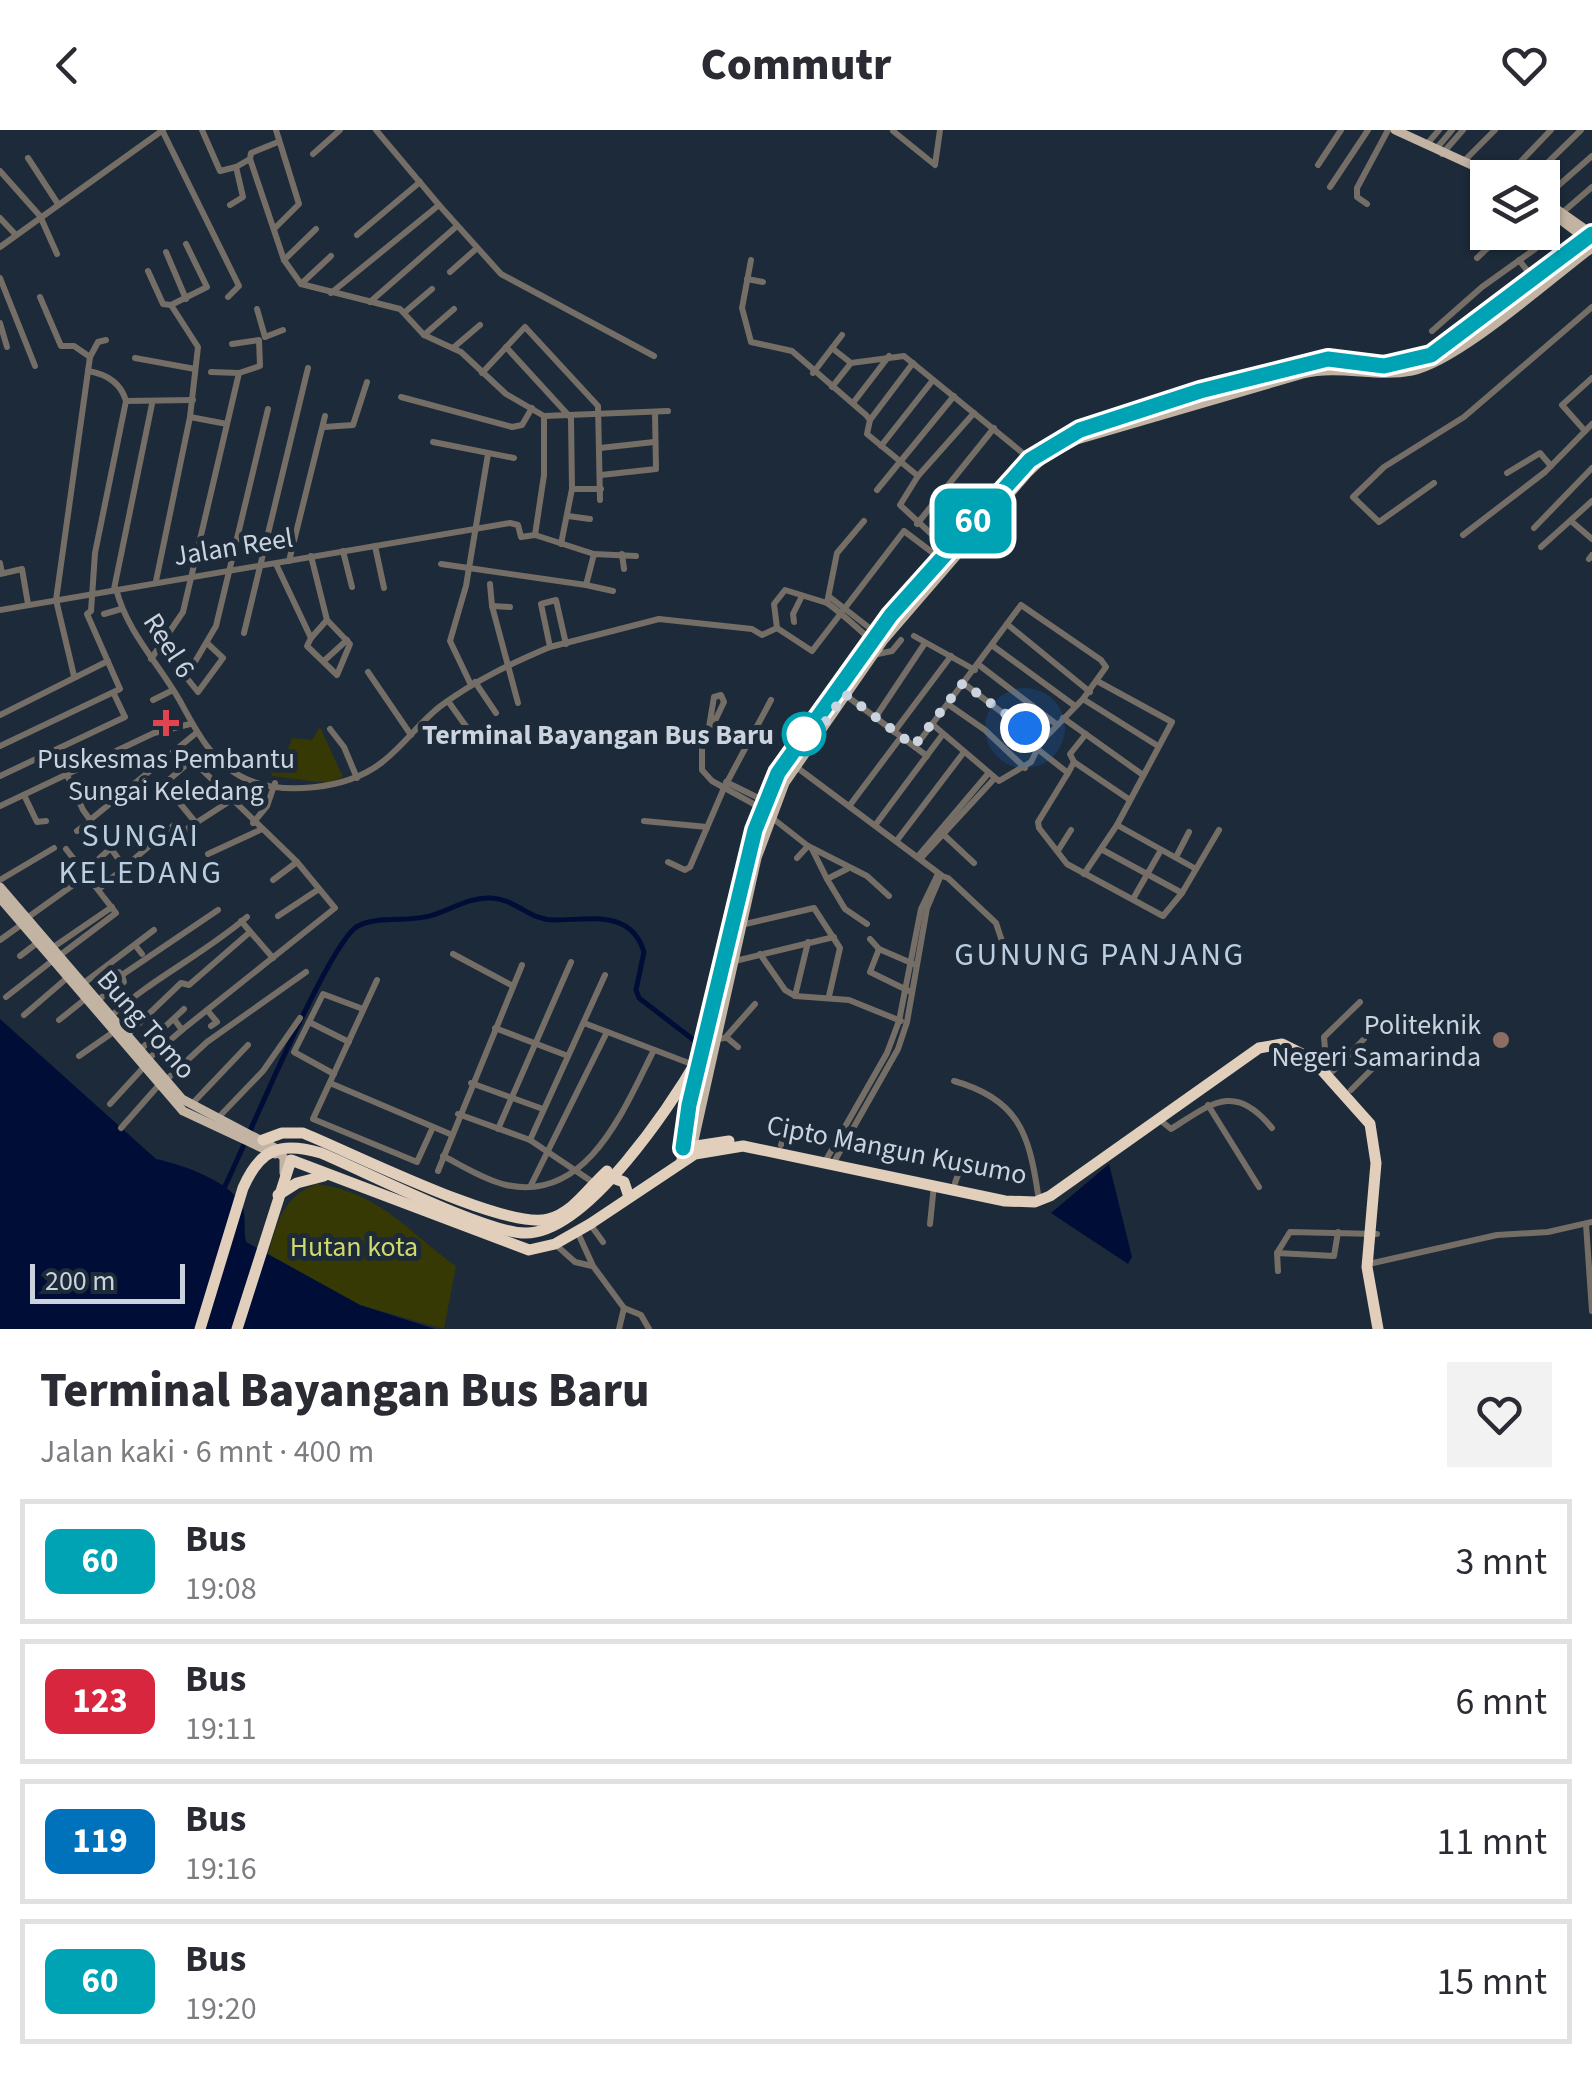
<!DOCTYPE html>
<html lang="id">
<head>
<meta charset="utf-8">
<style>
  body { margin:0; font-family:"Source Sans 3",sans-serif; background:#f2f2f3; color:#2b2b33; height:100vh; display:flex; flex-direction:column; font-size:38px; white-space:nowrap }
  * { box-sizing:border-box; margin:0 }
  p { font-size:32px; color:#7c7c81 }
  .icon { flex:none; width:55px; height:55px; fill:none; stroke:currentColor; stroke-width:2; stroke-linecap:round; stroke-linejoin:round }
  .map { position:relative; height:1199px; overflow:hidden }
  .sheet { display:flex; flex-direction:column; background:#fff; flex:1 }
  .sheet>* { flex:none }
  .badge { padding:0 20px; border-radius:15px; font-size:35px; line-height:65px }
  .tools { position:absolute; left:1470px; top:30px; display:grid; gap:20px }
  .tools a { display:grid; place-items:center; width:90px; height:90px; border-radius:0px; background:#fff; box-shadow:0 2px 8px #0004; font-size:50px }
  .scale { position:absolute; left:30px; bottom:25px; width:155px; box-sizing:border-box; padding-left:10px; border:5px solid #cbd4de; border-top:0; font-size:28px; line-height:35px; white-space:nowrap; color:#cbd4de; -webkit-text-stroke:8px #1c2a39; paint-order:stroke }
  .you { position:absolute; width:50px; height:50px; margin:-25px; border:8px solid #fff; border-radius:50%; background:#1a73e8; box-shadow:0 0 0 15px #1a73e833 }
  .map>.badge { position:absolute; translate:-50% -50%; box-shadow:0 0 0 5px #fff }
  .round { display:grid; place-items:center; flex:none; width:105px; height:105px; border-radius:0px; background:#f2f2f3 }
  .headline { display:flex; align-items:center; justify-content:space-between; height:170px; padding:0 40px }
  h1 { font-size:48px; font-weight:800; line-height:75px }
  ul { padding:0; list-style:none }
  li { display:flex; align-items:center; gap:30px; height:125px; margin:0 20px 15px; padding:0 20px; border:5px solid #e1e1e2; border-radius:0px }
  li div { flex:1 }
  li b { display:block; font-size:38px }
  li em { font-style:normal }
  li .badge { min-width:110px; font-weight:700; text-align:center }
  header { display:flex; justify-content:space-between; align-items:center; height:130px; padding:0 40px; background:#fff; font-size:45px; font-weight:800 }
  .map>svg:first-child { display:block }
</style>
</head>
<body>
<header><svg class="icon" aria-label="back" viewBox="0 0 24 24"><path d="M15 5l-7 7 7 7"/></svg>Commutr<svg class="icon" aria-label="heart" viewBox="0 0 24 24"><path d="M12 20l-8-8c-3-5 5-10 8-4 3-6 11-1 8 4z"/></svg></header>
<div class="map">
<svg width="1592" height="1199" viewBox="0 0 1592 1199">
  <rect width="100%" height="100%" fill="#1c2a39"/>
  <g fill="#363904">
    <polygon points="320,597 343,647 327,653 272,646 265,624 287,622 292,608 312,610"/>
    <path d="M 317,1054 C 382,1063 406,1101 456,1136 L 444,1199 L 360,1175 L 268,1124 C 278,1091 283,1066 317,1054 Z"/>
  </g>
  <g fill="#000d36">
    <path d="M 0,889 L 156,1029 C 180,1034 227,1050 241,1073 C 247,1083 243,1100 246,1112 L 360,1175 L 435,1199 L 0,1199 Z"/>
    <polygon points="1109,1034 1132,1127 1128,1134 1051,1083"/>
  </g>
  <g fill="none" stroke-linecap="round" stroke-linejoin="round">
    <path stroke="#000d36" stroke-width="5" d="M 223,1060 C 245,1017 328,812 358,796 C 379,785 410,793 433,785 C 452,779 469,767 491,768 C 516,769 529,790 554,790 C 589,790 631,779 644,822 L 636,860 L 639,868 L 695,911 L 700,923"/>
    <g stroke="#756e66" stroke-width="6">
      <polyline points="162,0 239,156 228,167"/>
      <polyline points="202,0 220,41 236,37"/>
      <polyline points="893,1 935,35 940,0"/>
      <polyline points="1427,14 1439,0"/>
      <polyline points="1436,19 1452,0"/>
      <polyline points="313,24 340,0"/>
      <polyline points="1442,24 1463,0"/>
      <polyline points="28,28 58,74"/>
      <polyline points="250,29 251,23 278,12"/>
      <polyline points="1464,31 1495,0"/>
      <polyline points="1318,35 1341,0"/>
      <polyline points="0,41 40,86 57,124"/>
      <polyline points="1505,48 1551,0"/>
      <polyline points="1532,48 1581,0"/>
      <polyline points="1330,57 1368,0"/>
      <polyline points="1543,69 1592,26"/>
      <polyline points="1367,74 1357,67 1357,58 1388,0"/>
      <polyline points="230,75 243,67 236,37 250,29 284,130 301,154 400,179 424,205 461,222 506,264 544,286 544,345 535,405"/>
      <polyline points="439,75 501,144 654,226"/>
      <polyline points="1562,83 1592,57"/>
      <polyline points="0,88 16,105"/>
      <polyline points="274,99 299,74 276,0"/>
      <polyline points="357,105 420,52"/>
      <polyline points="0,117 163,0"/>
      <polyline points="166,122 186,169"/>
      <polyline points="1477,128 1505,102"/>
      <polyline points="284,130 316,99"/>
      <polyline points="751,130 742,178 751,212 792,221 866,285 870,290 867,304 918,346"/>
      <polyline points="1519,130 1533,148"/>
      <polyline points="148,141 163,174 171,175 198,217 190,287 156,451"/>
      <polyline points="450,142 476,119"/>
      <polyline points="0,148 35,236"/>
      <polyline points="747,149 763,152"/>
      <polyline points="301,154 331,126"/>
      <polyline points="331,163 439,75 376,0"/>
      <polyline points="40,167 61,216 74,216 90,227 98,212 106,210"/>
      <polyline points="370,172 457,96"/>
      <polyline points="171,175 207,157 186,114"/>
      <polyline points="257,179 265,207"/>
      <polyline points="405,182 432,159"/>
      <polyline points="0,193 7,217"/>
      <polyline points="1432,201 1482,157 1535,119"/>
      <polyline points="424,205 454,179"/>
      <polyline points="265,207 283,200"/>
      <polyline points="232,214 259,210 260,236 239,243"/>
      <polyline points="506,217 571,288 572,359 561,414"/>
      <polyline points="453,218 480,195"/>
      <polyline points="832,218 851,233"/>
      <polyline points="135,228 195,239"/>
      <polyline points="482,243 525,197 598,276 600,370"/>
      <polyline points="813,243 842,205"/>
      <polyline points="832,257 851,233 904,226 1030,329"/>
      <polyline points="401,267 512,297 522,295 532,278"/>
      <polyline points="126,271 193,270"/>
      <polyline points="853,273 889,226"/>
      <polyline points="544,286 668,281"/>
      <polyline points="190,287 227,294"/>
      <polyline points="870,290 913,233"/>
      <polyline points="324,297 353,295 367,252"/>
      <polyline points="1585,301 1562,275 1592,248"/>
      <polyline points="433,312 514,328"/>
      <polyline points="881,316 933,250"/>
      <polyline points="600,318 654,312"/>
      <polyline points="1507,343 1540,323 1551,336"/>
      <polyline points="601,345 656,339 655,282"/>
      <polyline points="1434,353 1379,392 1353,367 1384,337 1464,287 1592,177"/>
      <polyline points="572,359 601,359"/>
      <polyline points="877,360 954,266"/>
      <polyline points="568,386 590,389"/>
      <polyline points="1571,391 1592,409"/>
      <polyline points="917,394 994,298"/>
      <polyline points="1534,398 1592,338"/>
      <polyline points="1463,405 1545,342 1592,294"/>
      <polyline points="940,412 900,375 918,346 974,283"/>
      <polyline points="375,416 384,458"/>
      <polyline points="1541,417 1592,371"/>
      <polyline points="343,421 352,457"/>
      <polyline points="622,424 624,439"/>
      <polyline points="1589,429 1592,425"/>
      <polyline points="289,431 325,286"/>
      <polyline points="0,433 2,443"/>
      <polyline points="276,434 311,508 327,490 311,426"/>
      <polyline points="441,434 586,455 594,424 636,426"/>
      <polyline points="0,444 22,439 28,474"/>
      <polyline points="490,454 492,476 518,573"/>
      <polyline points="586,455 613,461"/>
      <polyline points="114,459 152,274"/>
      <path d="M 116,459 C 128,504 158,532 180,571 C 195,599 212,632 242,647 C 281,667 347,659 381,633 C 404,616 420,591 442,575 C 476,550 512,533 550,517 L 541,474 L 556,470 L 566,514"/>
      <polyline points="831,468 876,503"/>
      <polyline points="827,473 837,423 864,391"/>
      <polyline points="492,476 510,477"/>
      <polyline points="0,480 510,393 518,395 521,407 535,405 594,424"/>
      <polyline points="104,484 121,479"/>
      <polyline points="794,492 793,484 802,466"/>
      <polyline points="1007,494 1090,562"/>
      <polyline points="244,503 308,238"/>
      <polyline points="914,506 975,540"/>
      <polyline points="311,508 307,516 337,545 350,514 327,490"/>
      <path d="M 871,510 C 857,498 843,484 827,473 L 785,460 L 774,474 L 777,498 L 812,521 L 904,401 L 941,429"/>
      <polyline points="207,513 223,528 198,562 186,547 216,496 268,279"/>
      <polyline points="993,516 1075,576"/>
      <polyline points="550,517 659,489 752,499 762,505 777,498"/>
      <polyline points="873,525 892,521 901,510"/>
      <polyline points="151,529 183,482 239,243 211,242"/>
      <polyline points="325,530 347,510"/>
      <polyline points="979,535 1056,594"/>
      <polyline points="368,542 411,605"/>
      <polyline points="74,546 56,470 90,227"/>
      <polyline points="475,552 496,583"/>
      <polyline points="471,555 450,511 466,456 488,324"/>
      <polyline points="844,564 927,626"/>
      <polyline points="1083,569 1158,616"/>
      <polyline points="153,570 173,560"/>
      <polyline points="448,571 475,609"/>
      <polyline points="949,575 985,600 1025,638"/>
      <polyline points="0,585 108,531"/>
      <polyline points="875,588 925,513"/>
      <polyline points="1063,588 1143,645"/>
      <polyline points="932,594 999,651 1031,632 1041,612 1083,569 1106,537 1101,530 1021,475 963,553 1041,612"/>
      <polyline points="709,597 714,567 721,565 724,572 702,618 702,640 712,651 763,679"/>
      <polyline points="330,599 344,617 357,648"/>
      <polyline points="894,602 951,526"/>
      <path d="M 0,616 L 120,559 L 87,484 L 91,481 L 95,423 L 126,271 C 121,253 106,244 88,241"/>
      <polyline points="915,617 963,553"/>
      <polyline points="1040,621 1068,643 1074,632 1130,670"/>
      <polyline points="1074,632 1070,624 1086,604"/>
      <polyline points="795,636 941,745 927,778 907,892 898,919 834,1032"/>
      <polyline points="1068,643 1038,692 1039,698 1067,734 1163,786 1182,763 1219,700"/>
      <polyline points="67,645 83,680 125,738"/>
      <polyline points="0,646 125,587 114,564"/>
      <polyline points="726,652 765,671"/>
      <polyline points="24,665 37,692 46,691"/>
      <polyline points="850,675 901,607"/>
      <polyline points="0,676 154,603 190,594"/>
      <polyline points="771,687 808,716 867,746 889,766"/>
      <polyline points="90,690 195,604"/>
      <polyline points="644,691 707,697"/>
      <polyline points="253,693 267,676 275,653"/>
      <polyline points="876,694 943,604"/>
      <polyline points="1117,695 1196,739"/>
      <polyline points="77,701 91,691"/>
      <polyline points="944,705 974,733"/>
      <polyline points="898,709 964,622"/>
      <polyline points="812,719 827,749"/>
      <polyline points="1059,719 1071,700"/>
      <polyline points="1101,719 1182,763"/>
      <polyline points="208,724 260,700"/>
      <polyline points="920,724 987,645"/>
      <polyline points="922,727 994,649"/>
      <polyline points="1176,727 1189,702"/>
      <polyline points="797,728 808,716"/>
      <polyline points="668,732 685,740 690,737 724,658 771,570"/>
      <polyline points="847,739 827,749 845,779 867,794"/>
      <polyline points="84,742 111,718"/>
      <polyline points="1084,744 1117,695 1172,592 1097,551"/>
      <polyline points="939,745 948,748 996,793 1006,823"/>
      <polyline points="0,750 54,718"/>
      <polyline points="273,750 297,732"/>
      <polyline points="99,759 174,695 182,702 233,669"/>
      <polyline points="1133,769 1161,720"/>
      <polyline points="278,786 319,759"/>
      <polyline points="27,788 87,745"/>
      <polyline points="241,791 273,828"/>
      <polyline points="741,795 814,778 840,818 829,866"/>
      <polyline points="870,809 879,819 916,835"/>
      <polyline points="0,810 21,795"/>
      <polyline points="135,815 142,824"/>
      <polyline points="52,818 112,777"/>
      <polyline points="879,819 870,842 909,861"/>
      <polyline points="453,824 513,856"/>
      <polyline points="760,824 785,860 795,866 849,870 901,891"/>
      <polyline points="20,826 37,813"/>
      <polyline points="59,826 116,783 66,719"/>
      <polyline points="735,831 834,807"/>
      <polyline points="109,848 119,842 122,845"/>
      <polyline points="377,850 313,989 417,1032 433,997"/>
      <polyline points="80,856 154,800"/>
      <polyline points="795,866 808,812"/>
      <polyline points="6,867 52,831"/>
      <polyline points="96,871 124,852 122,845 218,780"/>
      <polyline points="207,880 217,892 211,896"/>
      <polyline points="24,885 67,848"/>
      <path d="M 111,886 C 153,848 204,824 247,787"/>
      <polyline points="174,889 182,900 335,778 297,732 192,630 164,654 196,693"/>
      <polyline points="59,890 89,866"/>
      <polyline points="309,892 349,912"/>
      <polyline points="584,893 694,935"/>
      <polyline points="495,898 568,926"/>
      <polyline points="127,905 181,853 189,855 250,802"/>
      <polyline points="726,907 738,917"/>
      <polyline points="717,909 725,908 755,874"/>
      <polyline points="140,920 184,879"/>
      <polyline points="79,926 112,903"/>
      <polyline points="1317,927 1325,919 1324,907 1360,872"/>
      <polyline points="147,930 182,900"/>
      <polyline points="1333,941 1364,909"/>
      <polyline points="334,944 294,922 323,864 363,879"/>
      <polyline points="165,951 207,912 306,842"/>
      <path d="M 954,951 C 1018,969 1029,1003 1038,1064"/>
      <polyline points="330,953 450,1004"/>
      <polyline points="471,953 543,979"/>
      <polyline points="1351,960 1374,937"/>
      <polyline points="110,974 143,938"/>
      <polyline points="191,975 248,915"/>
      <polyline points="1208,975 1259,1057"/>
      <polyline points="458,984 530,1010 594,1053"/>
      <path d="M 1160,990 L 1171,999 C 1212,973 1235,952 1272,998"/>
      <polyline points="215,991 263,941 300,888"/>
      <polyline points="121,998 158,956"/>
      <polyline points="498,999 571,832"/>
      <polyline points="530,1010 605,845"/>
      <polyline points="781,1015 788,995"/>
      <path d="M 443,1026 C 463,1036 485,1050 506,1055 C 589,1073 625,976 654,920"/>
      <polyline points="826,1030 887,923 899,891 921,779 937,746"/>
      <polyline points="438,1041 522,835"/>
      <polyline points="955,1053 964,1028"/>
      <polyline points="531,1055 607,902"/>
      <polyline points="590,1094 603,1112"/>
      <polyline points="930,1094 934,1055"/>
      <polyline points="1586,1094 1592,1181"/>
      <polyline points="577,1101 593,1136 624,1178"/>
      <polyline points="556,1115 575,1132 592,1136"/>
      <polyline points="1277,1123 1334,1126 1338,1102"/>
      <polyline points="1373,1133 1497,1105 1548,1102 1592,1092"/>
      <polyline points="1278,1141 1277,1123 1290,1102 1377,1104"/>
      <polyline points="619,1199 624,1178 641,1185 649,1199"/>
    </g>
    <g stroke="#c2b3a3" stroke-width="9">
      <polyline points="1395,0 1500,48"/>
      <polyline points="1542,76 1590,112"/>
      <polyline points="0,757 182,969 275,1018 284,1028 284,1043"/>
      <polyline points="0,768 183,981 275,1024"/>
      <path d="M 693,1015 L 757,728 L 785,653 L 884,510 L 1028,343 L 1045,327 L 1077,310 L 1303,244 C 1340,235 1375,248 1412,241 C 1459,231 1549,150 1592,118"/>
      <polyline points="683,1018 755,700 778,643 876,503 1030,329 1079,299 1201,261 1328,229 1385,236 1431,225 1592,104 1542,69"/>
    </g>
    <g stroke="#e1cebb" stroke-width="11">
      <path d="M 263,1010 L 282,1003 L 303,1003 C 350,1022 507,1101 548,1089 C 573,1083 588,1058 607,1041"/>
      <polyline points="682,1030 683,1018 729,1011"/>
      <polyline points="610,1047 624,1052 629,1067"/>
      <polyline points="278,1065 297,1053 324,1046"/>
      <path d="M 200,1199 L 243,1058 C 260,1019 280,1011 321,1023 C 364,1041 487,1104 526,1103 C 588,1103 673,972 702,922"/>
      <polyline points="237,1199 291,1030 529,1120 555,1114 590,1094 695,1024 743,1016 1005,1071 1035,1072 1050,1066 1259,918 1282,914 1312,929 1370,994 1376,1033 1367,1137 1378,1199"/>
    </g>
  </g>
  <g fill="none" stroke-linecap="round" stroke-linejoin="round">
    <g stroke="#fff" stroke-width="22">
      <polyline id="line" points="683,1018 689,975 755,700 778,643 891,485 1030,330 1080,300 1200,261 1328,229 1384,236 1431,225 1592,104"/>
    </g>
    <use href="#line" stroke="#00a3b4" stroke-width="15"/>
    <polyline stroke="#cbd4de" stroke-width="10" stroke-dasharray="0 18" points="804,604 811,612 845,564 914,616 963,553 1025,598"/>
  </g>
  <path fill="#e0444e" stroke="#1c2a39" stroke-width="4" d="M161 578h10v10h10v10h-10v10h-10v-10h-10v-10h10z"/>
  <circle fill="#fff" stroke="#00a3b4" stroke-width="5" cx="804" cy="604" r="20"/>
  <circle fill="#8d6e63" stroke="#1c2a39" stroke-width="4" cx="1501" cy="910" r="10"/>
  <g text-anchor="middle" stroke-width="10" stroke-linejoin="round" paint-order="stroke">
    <g font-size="28" fill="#cbd4de" stroke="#1c2a39">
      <text transform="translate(233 416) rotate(-9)" y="10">Jalan Reel</text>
      <text transform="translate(170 515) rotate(57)" y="10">Reel 6</text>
      <text transform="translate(147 894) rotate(49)" y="10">Bung Tomo</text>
      <text transform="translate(897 1019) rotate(11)" y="10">Cipto Mangun Kusumo</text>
    </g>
    <g font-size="28" font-weight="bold" fill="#cbd4de" stroke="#1c2a39" text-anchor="end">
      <text x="774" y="614">Terminal Bayangan Bus Baru</text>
    </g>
    <g font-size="28" fill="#cbd4de" stroke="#1c2a39">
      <text x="166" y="638">Puskesmas Pembantu<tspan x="166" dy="32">Sungai Keledang</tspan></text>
      <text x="1481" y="904" text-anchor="end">Politeknik<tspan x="1481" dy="32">Negeri Samarinda</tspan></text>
    </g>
    <g font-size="28" fill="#d0d96a" stroke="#1c2a39">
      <text x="354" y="1126">Hutan kota</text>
    </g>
    <g font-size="32" letter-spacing="2.5" fill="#bbcde0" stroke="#1c2a39">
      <text x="141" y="716">SUNGAI<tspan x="141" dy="37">KELEDANG</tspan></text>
      <text x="1100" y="835">GUNUNG PANJANG</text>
    </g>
  </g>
</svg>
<div class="tools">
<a><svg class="icon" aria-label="layers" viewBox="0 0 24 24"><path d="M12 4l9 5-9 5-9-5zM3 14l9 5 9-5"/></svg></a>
</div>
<div class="scale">200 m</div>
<div class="you" style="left:1025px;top:598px"></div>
<b class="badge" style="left:973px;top:391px;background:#00a3b4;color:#fff">60</b>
</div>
<section class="sheet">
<div class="headline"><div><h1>Terminal Bayangan Bus Baru</h1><p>Jalan kaki · 6 mnt · 400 m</p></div><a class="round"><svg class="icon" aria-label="heart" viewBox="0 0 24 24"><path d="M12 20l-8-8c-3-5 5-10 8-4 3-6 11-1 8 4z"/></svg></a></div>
<ul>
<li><span class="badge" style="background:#00a3b4;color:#fff">60</span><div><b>Bus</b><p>19:08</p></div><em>3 mnt</em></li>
<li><span class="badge" style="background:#d7263d;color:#fff">123</span><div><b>Bus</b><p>19:11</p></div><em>6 mnt</em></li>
<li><span class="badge" style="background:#0072bc;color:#fff">119</span><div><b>Bus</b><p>19:16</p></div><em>11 mnt</em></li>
<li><span class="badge" style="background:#00a3b4;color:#fff">60</span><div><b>Bus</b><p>19:20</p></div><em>15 mnt</em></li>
</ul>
</section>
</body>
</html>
